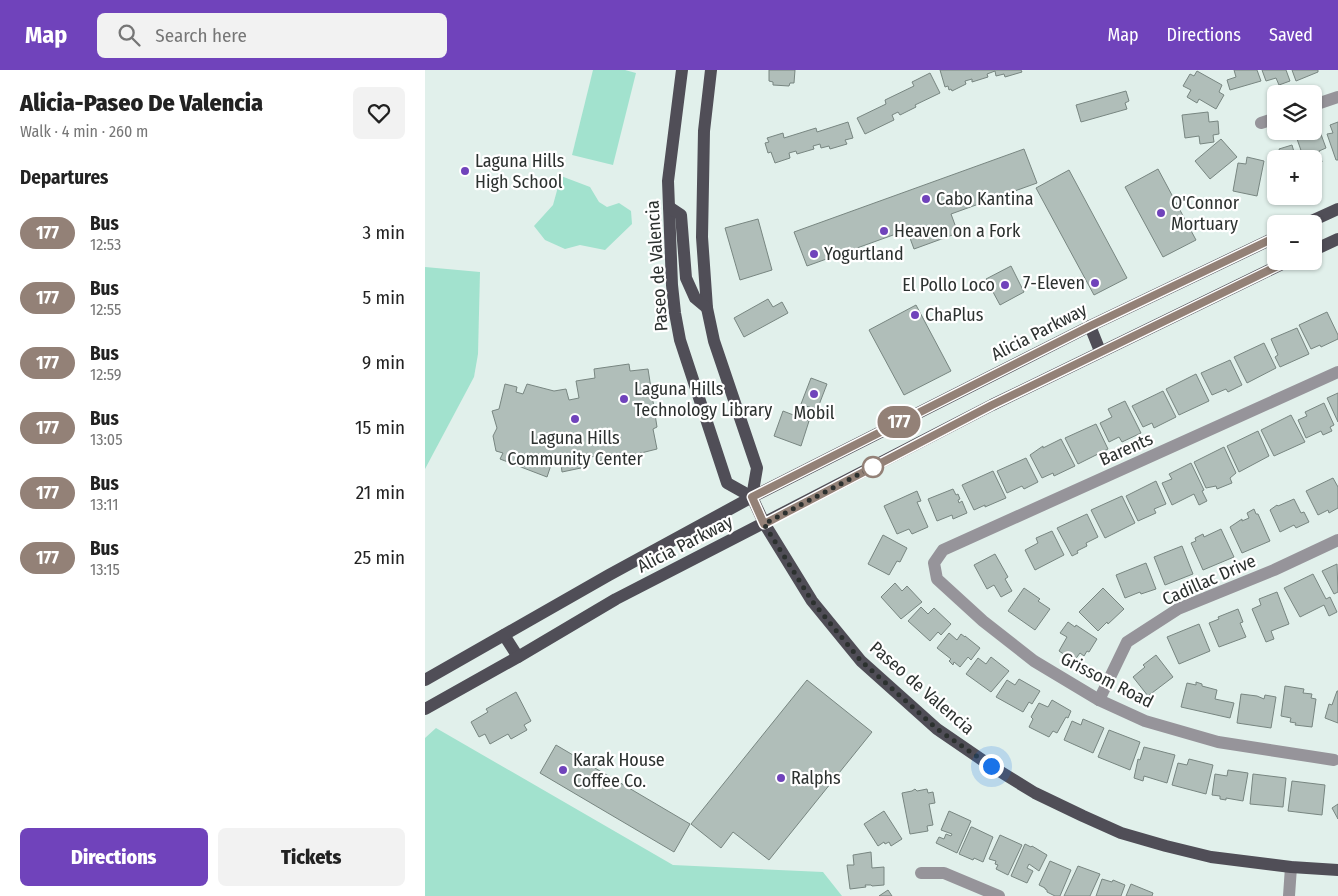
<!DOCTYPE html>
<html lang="en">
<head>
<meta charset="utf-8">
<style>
  body { margin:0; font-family:"Fira Sans Condensed",sans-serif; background:#f2f2f2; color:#222; height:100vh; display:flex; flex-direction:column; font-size:19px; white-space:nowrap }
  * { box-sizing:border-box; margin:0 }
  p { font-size:16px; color:#767676 }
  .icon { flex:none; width:28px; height:28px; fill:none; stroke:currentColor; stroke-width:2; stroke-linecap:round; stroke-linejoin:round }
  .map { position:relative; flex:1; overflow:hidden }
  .drawer { display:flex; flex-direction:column; background:#fff; width:425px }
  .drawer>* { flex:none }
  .badge { padding:0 10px; border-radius:16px; font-size:18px; line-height:32px }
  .tools { position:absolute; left:842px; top:15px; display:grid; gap:10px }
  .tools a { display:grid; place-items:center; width:55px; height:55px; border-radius:8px; background:#fff; box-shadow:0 1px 4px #0004; font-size:25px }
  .you { position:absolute; width:25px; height:25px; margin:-12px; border:4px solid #fff; border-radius:50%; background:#1a73e8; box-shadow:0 0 0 8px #1a73e833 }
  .map>.badge { position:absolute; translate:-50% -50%; box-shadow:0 0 0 2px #fff }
  h2 { padding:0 20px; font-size:19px; line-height:45px }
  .round { display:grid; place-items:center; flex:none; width:52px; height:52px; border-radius:8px; background:#f2f2f2 }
  .headline { display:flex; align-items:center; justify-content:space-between; height:85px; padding:0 20px }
  h1 { font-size:24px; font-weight:800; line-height:38px }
  .button { display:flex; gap:10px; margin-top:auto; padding:10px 20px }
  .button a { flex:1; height:58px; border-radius:8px; background:#7043bb; color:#fff; font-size:20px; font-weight:800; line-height:58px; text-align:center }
  .button a+a { background:#f2f2f2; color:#222 }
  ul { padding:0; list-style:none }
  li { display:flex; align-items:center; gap:15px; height:65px; padding:0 20px }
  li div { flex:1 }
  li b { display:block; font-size:19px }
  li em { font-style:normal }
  li .badge { min-width:55px; font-weight:700; text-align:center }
  header { display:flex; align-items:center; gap:30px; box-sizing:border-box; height:70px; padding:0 25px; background:#7043bb; color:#fff }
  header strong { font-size:24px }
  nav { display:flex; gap:28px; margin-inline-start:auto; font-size:18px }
  .search { width:350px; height:45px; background:#f2f2f2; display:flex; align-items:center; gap:12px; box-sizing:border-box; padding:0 18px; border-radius:8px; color:#767676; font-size:19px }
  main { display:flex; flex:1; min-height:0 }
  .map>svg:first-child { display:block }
</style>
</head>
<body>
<header>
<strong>Map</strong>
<div class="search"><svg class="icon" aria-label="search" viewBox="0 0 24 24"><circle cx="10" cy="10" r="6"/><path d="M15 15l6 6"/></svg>Search here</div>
<nav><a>Map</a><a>Directions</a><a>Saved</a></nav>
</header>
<main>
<section class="drawer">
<div class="headline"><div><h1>Alicia-Paseo De Valencia</h1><p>Walk · 4 min · 260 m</p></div><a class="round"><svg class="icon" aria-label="heart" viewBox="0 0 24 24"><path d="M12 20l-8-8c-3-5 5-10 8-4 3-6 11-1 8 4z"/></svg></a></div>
<h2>Departures</h2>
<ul>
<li><span class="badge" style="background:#938177;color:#fff">177</span><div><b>Bus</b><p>12:53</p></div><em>3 min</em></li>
<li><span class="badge" style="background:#938177;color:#fff">177</span><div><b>Bus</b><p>12:55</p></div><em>5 min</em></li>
<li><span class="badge" style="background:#938177;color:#fff">177</span><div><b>Bus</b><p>12:59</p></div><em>9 min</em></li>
<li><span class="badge" style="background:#938177;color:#fff">177</span><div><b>Bus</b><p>13:05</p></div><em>15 min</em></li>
<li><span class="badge" style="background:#938177;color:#fff">177</span><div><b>Bus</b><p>13:11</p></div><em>21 min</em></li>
<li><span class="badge" style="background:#938177;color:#fff">177</span><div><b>Bus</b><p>13:15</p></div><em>25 min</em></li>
</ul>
<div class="button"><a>Directions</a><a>Tickets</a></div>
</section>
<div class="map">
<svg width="913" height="826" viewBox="0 0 913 826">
  <rect width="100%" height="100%" fill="#e1f0eb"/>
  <g fill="#a2e2ce">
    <polygon points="168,0 200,0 211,3 188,95 147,85"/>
    <polygon points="136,106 165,117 174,132 182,137 194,133 206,141 207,154 180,180 155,175 140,179 120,170 109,156 128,135"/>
    <polygon points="0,197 55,202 53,284 49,307 0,399"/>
    <polygon points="11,658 248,795 398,802 417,826 0,826 0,668"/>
  </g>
  <g fill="#b0beb9" stroke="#788681">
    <polygon points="344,0 370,0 369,13 365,13 364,16 348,15 348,12 344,11"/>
    <polygon points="515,0 596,0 597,2 580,7 579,4 571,6 570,1 562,4 563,7 547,12 547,9 540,11 541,14 527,21 526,19 524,20 523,16 520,17"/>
    <polygon points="809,0 832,0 836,11 805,20 802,10 811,7"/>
    <polygon points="837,0 861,0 865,11 854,15 851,8 841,11"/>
    <polygon points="867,0 893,0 893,2 871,11"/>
    <polygon points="772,1 797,15 794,22 799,25 791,39 774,29 772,33 762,27 766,20 758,16 765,4 769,6"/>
    <polygon points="505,3 515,23 490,35 491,37 475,45 473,42 467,45 469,50 440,64 432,48 461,34 460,30 489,16 487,12"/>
    <polygon points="701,21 704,31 700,33 702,39 656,52 651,35"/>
    <polygon points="783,42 784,52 793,51 794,64 788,65 789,72 775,74 774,66 760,68 757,45"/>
    <polygon points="423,52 428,68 420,70 422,74 405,79 404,76 396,78 395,74 388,76 389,79 372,84 371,81 364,83 365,88 350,93 346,82 343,83 340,73 344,72 342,68 358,63 359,68 391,58 392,62"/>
    <polygon points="913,52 913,90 911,90 902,64 908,63 905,55"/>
    <polygon points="893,56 901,78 894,81 897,92 889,95 889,89 879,89 871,66 881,63 880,61 889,61 889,58"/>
    <polygon points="796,69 812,87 785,109 770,91"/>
    <polygon points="867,75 871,89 853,89 857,88 854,79"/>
    <polygon points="599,79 612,113 526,144 533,163 489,179 482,160 382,196 369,162"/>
    <polygon points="822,87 839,91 832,126 808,121 813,93 821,94"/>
    <polygon points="851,89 851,102 847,90"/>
    <polygon points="733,99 771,170 738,187 700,117"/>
    <polygon points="644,100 702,208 669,225 611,118"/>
    <polygon points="333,149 347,200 315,210 300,158"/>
    <polygon points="586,196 599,222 575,235 561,209"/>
    <polygon points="343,229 348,237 357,232 363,243 319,267 309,248"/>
    <polygon points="491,235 526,301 479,325 444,260"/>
    <polygon points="902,242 913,265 913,269 896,277 895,275 886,279 874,255"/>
    <polygon points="872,258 884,284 855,297 850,287 853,285 846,269"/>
    <polygon points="839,273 851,298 822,313 809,287"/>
    <polygon points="805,290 817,315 803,322 801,319 787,325 776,303"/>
    <polygon points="204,294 205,301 223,299 232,357 228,359 232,379 212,384 214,392 202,394 201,386 173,391 172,386 156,388 156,398 137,402 136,394 126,395 122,407 75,389 78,383 71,381 68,366 72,358 67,341 74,339 80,314 92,317 91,322 98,324 102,314 129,321 141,319 144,330 154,328 151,311 170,308 169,299"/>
    <polygon points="771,304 784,331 754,345 741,319"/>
    <polygon points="386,308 402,314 392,340 376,334"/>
    <polygon points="738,321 751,347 729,358 727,353 718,357 707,336"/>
    <polygon points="913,323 913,352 902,328"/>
    <polygon points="700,331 716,363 697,372 694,367 684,372 675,353 687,347 683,339"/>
    <polygon points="899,333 909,355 905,357 907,361 898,365 896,361 881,368 873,350 882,346 880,342"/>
    <polygon points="358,341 384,351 376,376 349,366"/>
    <polygon points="866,345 880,372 849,386 836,360"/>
    <polygon points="671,354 683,379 653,394 640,368"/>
    <polygon points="833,361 844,386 814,402 802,376"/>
    <polygon points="636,369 650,396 629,406 628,403 617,408 605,385 618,376 618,378"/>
    <polygon points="799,377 811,403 805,408 807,413 792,419 791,416 781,418 769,392"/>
    <polygon points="601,388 613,412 599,419 597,416 582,423 572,401"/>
    <polygon points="766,393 779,420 777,421 782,431 774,435 769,424 747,435 737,413 747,409 744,404"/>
    <polygon points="568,401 581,428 560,437 560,435 549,440 537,415"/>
    <polygon points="908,408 913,417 913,438 904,443 903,440 893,445 881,421"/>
    <polygon points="731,411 741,434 729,439 731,443 713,451 701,426"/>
    <polygon points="528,419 531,425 533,424 535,429 533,430 534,433 537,431 542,443 528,449 527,445 512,451 503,429"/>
    <polygon points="492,421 496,431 492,432 503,457 487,464 484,459 472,464 459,436"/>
    <polygon points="697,426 710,453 680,468 666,440"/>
    <polygon points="869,429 876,443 879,442 884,452 871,458 869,455 855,462 845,440 852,435 853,436"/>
    <polygon points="829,439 831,444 833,444 845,471 817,483 805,457 817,449 817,451 824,448 822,443"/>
    <polygon points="662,444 673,467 661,473 662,476 652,481 653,483 647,486 632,458"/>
    <polygon points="796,459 809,487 778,500 766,473 771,471 770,468 778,464 779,467"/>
    <polygon points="627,461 639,485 610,500 600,480 613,473 611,468"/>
    <polygon points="458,465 482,478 475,492 472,491 464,505 443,494"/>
    <polygon points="757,476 768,504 740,515 729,487"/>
    <polygon points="570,484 583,507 580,509 587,521 576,527 569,515 562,519 549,495"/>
    <polygon points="721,493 731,519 716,524 715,522 700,528 691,505"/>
    <polygon points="912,494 913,522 909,524 897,501"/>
    <polygon points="888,504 901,529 905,527 912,542 904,546 899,535 875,547 859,518"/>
    <polygon points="470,513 477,521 482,516 497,532 476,549 456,527"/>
    <polygon points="599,518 615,529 613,531 625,539 610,560 583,541"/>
    <polygon points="678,518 699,539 683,554 682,552 673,561 654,542"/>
    <polygon points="852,522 864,554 846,561 849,569 841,572 827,539 836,535 834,529"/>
    <polygon points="496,537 503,544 509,538 526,554 516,565 513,562 505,571 483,551"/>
    <polygon points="813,539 818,552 815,553 821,567 794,577 784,553 794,549 793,547"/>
    <polygon points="643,552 650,557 651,555 672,569 664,582 662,581 659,586 655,583 649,591 634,581 642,567 635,563"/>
    <polygon points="774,554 785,581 754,594 742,567"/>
    <polygon points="524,563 532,570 536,564 540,567 540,566 555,578 546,590 543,587 535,597 529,592 528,595 524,591 526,589 512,578"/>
    <polygon points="731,585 748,607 723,626 708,607 720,597 718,595"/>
    <polygon points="566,587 584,601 566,622 541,604 553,588 561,594"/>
    <polygon points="594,609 615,621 607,634 604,632 598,642 571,627 582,610 590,615"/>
    <polygon points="382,610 447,662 344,790 308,762 296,778 266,754"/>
    <polygon points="771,612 777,614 777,616 792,620 790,629 809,633 805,648 756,637 762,613 771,615"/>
    <polygon points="860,616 879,619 878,623 887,624 886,628 891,629 887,657 870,655 871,653 865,652 866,648 856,646"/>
    <polygon points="912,621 913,621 913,653 900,648 904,634 907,635"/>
    <polygon points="91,622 106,651 99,655 102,660 86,669 83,664 65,674 60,664 54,667 46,652 63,642 61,639"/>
    <polygon points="816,624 832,626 839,629 840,625 851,627 846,658 812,653"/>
    <polygon points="627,630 646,641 643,648 641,647 632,663 628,661 624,667 604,657 608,649 606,647 614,633 623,637"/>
    <polygon points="658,649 679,658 668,683 639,670 647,651 656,655"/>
    <polygon points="684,660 715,672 705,700 673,687"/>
    <polygon points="131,675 265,754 249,782 115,703"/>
    <polygon points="719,677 750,685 742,713 719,706 718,711 709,708 713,689 715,690"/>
    <polygon points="764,689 788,695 781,724 747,715 753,693 762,695"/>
    <polygon points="803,700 823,703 818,731 801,728 801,730 795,729 795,726 787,725 790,704 802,706"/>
    <polygon points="828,704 861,708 858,737 825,734"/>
    <polygon points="867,711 900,715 897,745 863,741"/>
    <polygon points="490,719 492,721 502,719 503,723 508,722 510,733 504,734 508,755 502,756 503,761 485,764 477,723 487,721"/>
    <polygon points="913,734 913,749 907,738"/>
    <polygon points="459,741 477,769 466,776 464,772 460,774 459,772 453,776 439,754"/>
    <polygon points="524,741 546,751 532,783 511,773 514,767 519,769 521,764 526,766 527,764 516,760"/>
    <polygon points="546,757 547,757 568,767 558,792 549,788 548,790 534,784"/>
    <polygon points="575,765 597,775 583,805 571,799 573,795 570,794 571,791 564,789"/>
    <polygon points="600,774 606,777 607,776 622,785 614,801 604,794 602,798 608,801 602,813 586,806"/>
    <polygon points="446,782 447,798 459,797 459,815 447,816 446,815 440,815 441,817 425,819 422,795 429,795 428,785"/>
    <polygon points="625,791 646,800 635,826 630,826 622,822 622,820 620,819 620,818 614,815"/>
    <polygon points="653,796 675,804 665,826 639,826"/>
    <polygon points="677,809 687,812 688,810 700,815 696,826 671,826"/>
    <polygon points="706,814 728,823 727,826 701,826"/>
    <polygon points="463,820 467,826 454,826"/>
  </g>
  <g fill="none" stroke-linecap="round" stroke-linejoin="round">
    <g stroke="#96949a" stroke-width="12">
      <polyline points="889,35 913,27"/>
      <polyline points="836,53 851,48"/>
      <polyline points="674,630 702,572 753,539 849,500 913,470"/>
      <polyline points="909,690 793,672 720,651 674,630 609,591 558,551 512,509 509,493 518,480 913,302"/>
      <polyline points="496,803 519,803 574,826"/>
      <polyline points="864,826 866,797"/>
    </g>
    <g stroke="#504e57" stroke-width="12">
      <polyline points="257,0 243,111 247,215 250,243 255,270 302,413 327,427"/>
      <polyline points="286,0 279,61 277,167 282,238 289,271 332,398 327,427 339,453 387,531 436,591 512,659 566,696 610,723 658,746 696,763 741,776 786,787 866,797 913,800"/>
      <polyline points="244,137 256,145 261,208 270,228 282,238"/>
      <polyline points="880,154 913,139"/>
      <polyline points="889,180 913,169"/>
      <polyline points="665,256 675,281"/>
      <polyline points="79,565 93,587"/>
      <polyline points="0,610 184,505 327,427 665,256 851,167"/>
      <polyline points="0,639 93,587 191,529 567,335 863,191"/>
    </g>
  </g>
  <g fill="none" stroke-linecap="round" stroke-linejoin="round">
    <g stroke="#fff" stroke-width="11">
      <polyline id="line" points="851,167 665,256 327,427 339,454 567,335 863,191"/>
    </g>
    <use href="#line" stroke="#938177" stroke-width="8"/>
    <polyline stroke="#2c312f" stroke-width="5" stroke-dasharray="0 9" points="448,397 339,454 387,531 436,591 512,659 566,696"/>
  </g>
  <g fill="#7043bb" stroke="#fff" stroke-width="2">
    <circle cx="40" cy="101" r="5"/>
    <circle cx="501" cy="129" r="5"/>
    <circle cx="736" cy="143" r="5"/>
    <circle cx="459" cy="161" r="5"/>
    <circle cx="389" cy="184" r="5"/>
    <circle cx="670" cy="213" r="5"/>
    <circle cx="580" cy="215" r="5"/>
    <circle cx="490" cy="245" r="5"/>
    <circle cx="389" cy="324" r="5"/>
    <circle cx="199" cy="329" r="5"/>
    <circle cx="150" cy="349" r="5"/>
    <circle cx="138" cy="700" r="5"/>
    <circle cx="356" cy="708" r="5"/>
  </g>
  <circle fill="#fff" stroke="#938177" stroke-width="2.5" cx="448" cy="397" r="10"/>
  <g text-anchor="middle" stroke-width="4.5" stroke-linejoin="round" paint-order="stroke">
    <g font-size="18" fill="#2c312f" stroke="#fff" text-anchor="start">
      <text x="50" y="97">Laguna Hills<tspan x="50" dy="21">High School</tspan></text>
      <text x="511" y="135">Cabo Kantina</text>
      <text x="746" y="139">O'Connor<tspan x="746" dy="21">Mortuary</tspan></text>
      <text x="469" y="167">Heaven on a Fork</text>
      <text x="399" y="190">Yogurtland</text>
      <text x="660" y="219" text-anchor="end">7-Eleven</text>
      <text x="570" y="221" text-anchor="end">El Pollo Loco</text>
      <text x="500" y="251">ChaPlus</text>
      <text x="209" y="325">Laguna Hills<tspan x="209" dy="21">Technology Library</tspan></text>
      <text x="389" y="349" text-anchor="middle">Mobil</text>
      <text x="150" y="374" text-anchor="middle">Laguna Hills<tspan x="150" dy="21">Community Center</tspan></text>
      <text x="148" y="696">Karak House<tspan x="148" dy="21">Coffee Co.</tspan></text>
      <text x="366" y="714">Ralphs</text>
    </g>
    <g font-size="18" fill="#2c312f" stroke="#fff">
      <text transform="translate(232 196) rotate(-94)" y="6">Paseo de Valencia</text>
      <text transform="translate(614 262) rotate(-27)" y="6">Alicia Parkway</text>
      <text transform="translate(701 379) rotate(-24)" y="6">Barents</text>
      <text transform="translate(260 474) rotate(-27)" y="6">Alicia Parkway</text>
      <text transform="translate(784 510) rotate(-24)" y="6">Cadillac Drive</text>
      <text transform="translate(682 610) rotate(27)" y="6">Grissom Road</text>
      <text transform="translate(497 618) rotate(41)" y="6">Paseo de Valencia</text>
    </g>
  </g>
</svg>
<div class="tools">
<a><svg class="icon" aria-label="layers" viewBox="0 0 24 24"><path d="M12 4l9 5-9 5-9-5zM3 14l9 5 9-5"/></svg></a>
<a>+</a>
<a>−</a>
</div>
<div class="you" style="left:566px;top:696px"></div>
<b class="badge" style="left:474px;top:352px;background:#938177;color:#fff">177</b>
</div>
</main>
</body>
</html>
